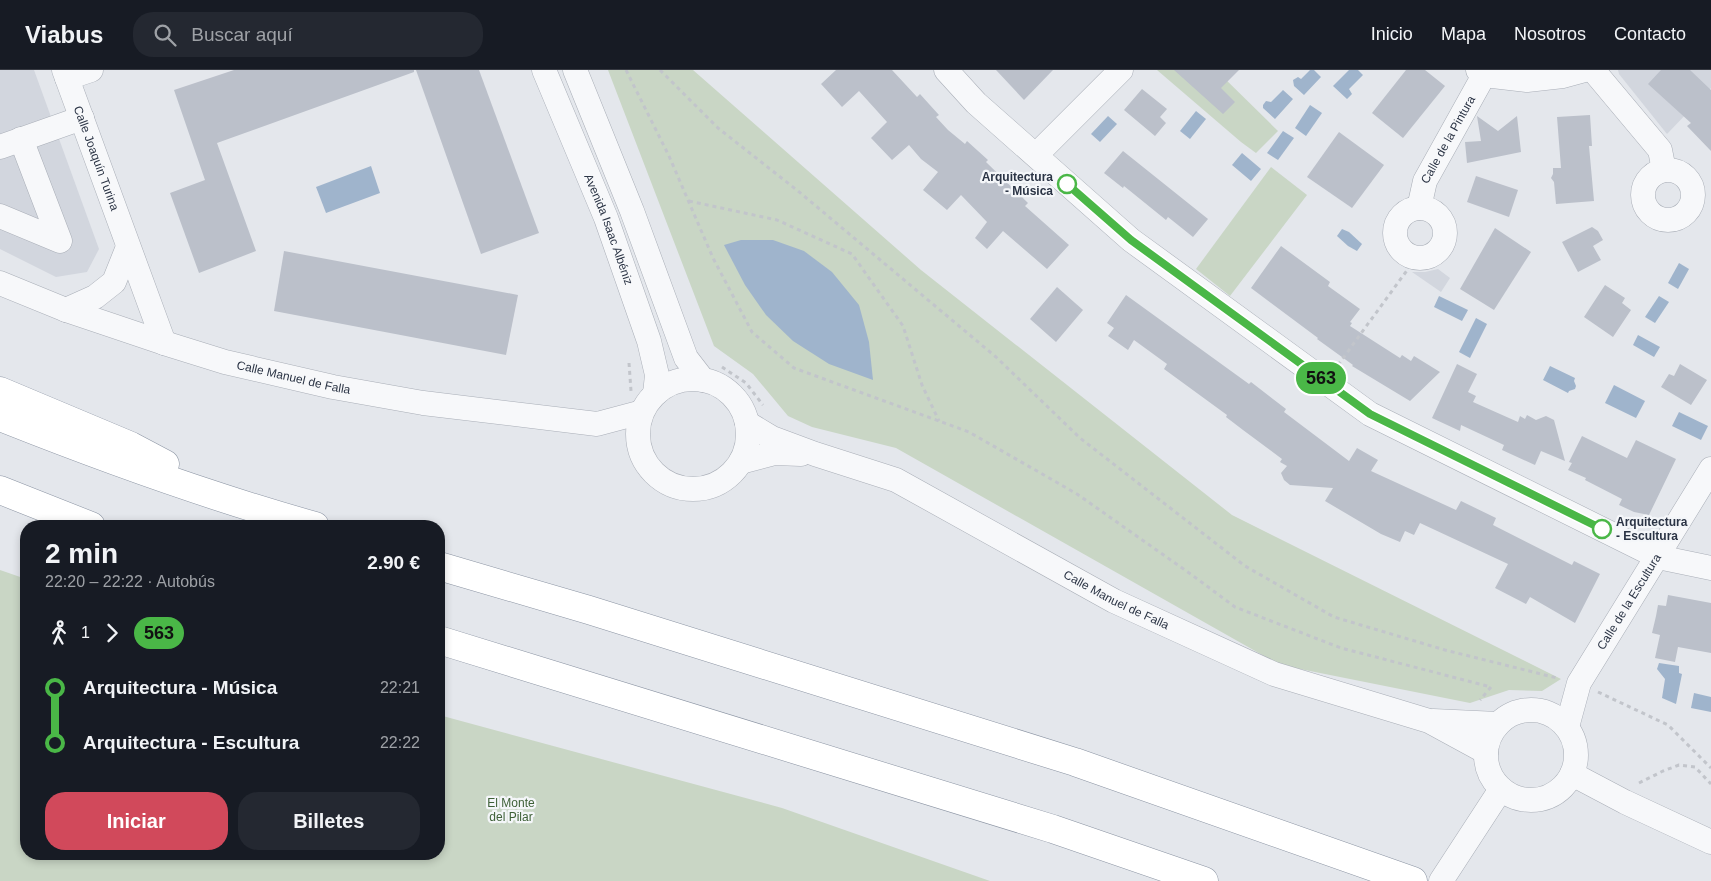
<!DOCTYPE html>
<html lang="es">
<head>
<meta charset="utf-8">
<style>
  body { margin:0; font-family:Helvetica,sans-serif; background:#242831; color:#f1f3f6; height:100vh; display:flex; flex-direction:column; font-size:19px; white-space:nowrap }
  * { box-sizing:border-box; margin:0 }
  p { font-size:16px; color:#9ea1a6 }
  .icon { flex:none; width:28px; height:28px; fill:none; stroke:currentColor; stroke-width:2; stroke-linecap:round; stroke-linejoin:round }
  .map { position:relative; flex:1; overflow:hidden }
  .sheet { position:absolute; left:20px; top:450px; width:425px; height:340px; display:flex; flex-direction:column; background:#171b24; border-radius:20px; box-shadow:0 2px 8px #0003 }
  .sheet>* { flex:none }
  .badge { padding:0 10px; border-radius:16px; font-size:18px; line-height:32px }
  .map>.badge { position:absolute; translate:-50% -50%; box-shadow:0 0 0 2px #fff }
  .legs { display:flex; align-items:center; gap:8px; height:55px; padding:0 25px; font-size:16px }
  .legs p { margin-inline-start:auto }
  .head { display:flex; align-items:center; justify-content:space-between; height:85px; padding:0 25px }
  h1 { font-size:28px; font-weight:600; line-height:38px }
  .button { display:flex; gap:10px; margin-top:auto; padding:10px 25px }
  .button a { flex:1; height:58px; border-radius:20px; background:#d1495b; color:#fff; font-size:20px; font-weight:600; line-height:58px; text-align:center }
  .button a+a { background:#242831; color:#f1f3f6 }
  ul { padding:0 25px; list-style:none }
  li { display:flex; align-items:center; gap:18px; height:55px; font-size:19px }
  li i { display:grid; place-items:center; width:8px; height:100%; margin:0 6px; background:currentColor }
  li i::after { content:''; width:12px; height:12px; margin:-6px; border:4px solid; border-radius:50%; background:#171b24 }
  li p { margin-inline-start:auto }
  li:first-child i { background:linear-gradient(#0000 50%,currentColor 0) }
  li:last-child i { background:linear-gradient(currentColor 50%,#0000 0) }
  header { display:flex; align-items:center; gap:30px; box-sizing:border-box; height:70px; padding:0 25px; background:#171b24; border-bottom:1px solid #363941 }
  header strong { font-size:24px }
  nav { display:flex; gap:28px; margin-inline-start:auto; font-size:18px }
  .search { width:350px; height:45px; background:#242831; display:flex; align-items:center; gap:12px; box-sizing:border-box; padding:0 18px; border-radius:20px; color:#9ea1a6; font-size:19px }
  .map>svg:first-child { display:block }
</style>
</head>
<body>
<header>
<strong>Viabus</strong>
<div class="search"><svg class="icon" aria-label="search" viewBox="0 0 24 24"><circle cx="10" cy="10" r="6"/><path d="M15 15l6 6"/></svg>Buscar aquí</div>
<nav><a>Inicio</a><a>Mapa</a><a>Nosotros</a><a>Contacto</a></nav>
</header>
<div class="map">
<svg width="1711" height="811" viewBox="0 0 1711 811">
  <rect width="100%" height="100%" fill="#e4e7ec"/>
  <g fill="#d2d6de">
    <polygon points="0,0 34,0 99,179 87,202 56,207 0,179"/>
    <polygon points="1618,0 1711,0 1711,18 1667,64 1619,4"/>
    <polygon points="1438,199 1450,208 1441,222 1412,202 1425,202"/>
  </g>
  <g fill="#c9d6c5">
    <polygon points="608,0 693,0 921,200 1232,445 1561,609 1542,621 1509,620 1470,633 1280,595 896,378 812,357 788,346 753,304 714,276"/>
    <polygon points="1157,0 1216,0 1278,61 1256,83 1241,72"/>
    <polygon points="1271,97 1307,125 1230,226 1196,199"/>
    <polygon points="0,500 26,509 26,784 439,784 439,645 782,738 990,811 0,811"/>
  </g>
  <g fill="#9fb4cc">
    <polygon points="1310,0 1314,0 1321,7 1304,25 1294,16 1293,10 1298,7 1301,9"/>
    <polygon points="1349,0 1358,0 1363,5 1349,19 1352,24 1347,29 1333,16"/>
    <polygon points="1283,20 1293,29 1275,49 1263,38 1263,35 1266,31 1271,32"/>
    <polygon points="1310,35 1322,43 1306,66 1295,58"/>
    <polygon points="1196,41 1206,49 1190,69 1180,61"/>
    <polygon points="1108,46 1117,54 1100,72 1091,64"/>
    <polygon points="1283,61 1294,68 1278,90 1267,83"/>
    <polygon points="1242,83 1261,99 1251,111 1232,95"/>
    <polygon points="371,96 380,123 326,143 316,117"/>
    <polygon points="1342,159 1349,162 1362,174 1357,181 1348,176 1337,166"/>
    <polygon points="741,170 773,170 804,181 832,202 859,235 869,272 873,310 829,294 793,271 766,245 745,215 724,175"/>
    <polygon points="1679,193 1689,199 1678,219 1668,213"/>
    <polygon points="1439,226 1468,240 1462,251 1434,237"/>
    <polygon points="1659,226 1669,232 1655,253 1645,247"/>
    <polygon points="1476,248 1487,254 1470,288 1459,282"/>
    <polygon points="1638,265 1660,277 1654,287 1633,275"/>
    <polygon points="1550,296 1575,308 1574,311 1576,316 1575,319 1569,321 1568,323 1543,310"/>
    <polygon points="1614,315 1645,331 1636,348 1605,333"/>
    <polygon points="1679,342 1708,356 1701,370 1672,356"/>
    <polygon points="1659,593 1679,596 1679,603 1682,604 1676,634 1662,628 1665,609 1657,599"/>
    <polygon points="1694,623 1711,627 1711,642 1691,638"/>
  </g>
  <g fill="#bbc0ca">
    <polygon points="234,0 414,0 414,2 217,73 256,181 199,203 170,123 205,110 174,20"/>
    <polygon points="416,0 479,0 539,163 481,184"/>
    <polygon points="836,0 892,0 917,27 920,24 929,34 939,45 936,47 948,60 965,74 967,71 988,90 986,92 1028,133 1025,136 1069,175 1047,199 1003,161 987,179 975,168 987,152 961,125 947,140 923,120 938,102 921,89 909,75 892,90 871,68 887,52 859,21 842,37 821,14"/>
    <polygon points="996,0 1053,0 1024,30"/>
    <polygon points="1174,0 1239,0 1221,18 1235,32 1223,44"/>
    <polygon points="1406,0 1425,0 1445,16 1403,68 1372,43"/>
    <polygon points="1661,0 1690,0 1711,20 1711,81 1687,56 1691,53 1648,14"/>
    <polygon points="1142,19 1167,39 1160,47 1166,53 1155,66 1124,40"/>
    <polygon points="1590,45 1592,76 1589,76 1594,131 1556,134 1554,112 1551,108 1553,104 1553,98 1561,98 1557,47"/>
    <polygon points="1477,46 1498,61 1517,46 1521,82 1467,93 1465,72 1481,71"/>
    <polygon points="1339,62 1384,95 1352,138 1307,107"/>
    <polygon points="1123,81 1208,149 1193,167 1168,147 1166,150 1124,116 1123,118 1104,103"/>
    <polygon points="1476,106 1518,120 1509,147 1467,132"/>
    <polygon points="1592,157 1598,161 1603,170 1593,176 1601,190 1578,202 1562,172"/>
    <polygon points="1495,158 1531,182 1494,240 1460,219"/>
    <polygon points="1281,176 1330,212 1328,216 1360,239 1350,252 1352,253 1350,256 1400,288 1402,285 1411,291 1414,286 1440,302 1410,331 1352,296 1353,295 1317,269 1318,268 1251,218"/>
    <polygon points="284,181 518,225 506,285 274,241"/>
    <polygon points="1605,215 1625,228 1622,233 1631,240 1613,267 1584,247"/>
    <polygon points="1057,217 1083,240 1056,272 1030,249"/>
    <polygon points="1126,225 1249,314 1251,312 1286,339 1284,342 1349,391 1357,378 1378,390 1371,401 1456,440 1461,431 1496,448 1493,455 1572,495 1574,491 1600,504 1575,553 1530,527 1526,534 1495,518 1508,494 1420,453 1414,465 1405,461 1400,472 1381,464 1325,431 1333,418 1290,415 1284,410 1281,403 1287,396 1280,392 1282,389 1243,360 1226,347 1227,345 1164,299 1167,294 1134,270 1128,280 1108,266 1114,258 1107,253"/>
    <polygon points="1457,294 1477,304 1468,322 1476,326 1473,332 1518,352 1520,346 1525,349 1527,345 1536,350 1546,346 1554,350 1565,391 1541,381 1535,395 1502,380 1504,375 1461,355 1460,361 1432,348"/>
    <polygon points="1680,294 1707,310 1691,335 1661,317 1669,304 1674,306"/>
    <polygon points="1582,366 1627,388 1636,370 1676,389 1649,445 1634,442 1619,435 1622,429 1585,410 1586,408 1568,400 1572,393 1569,392"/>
    <polygon points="1668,525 1711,533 1711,583 1678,577 1675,592 1655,588 1660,565 1652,563 1656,546 1658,535 1666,536"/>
  </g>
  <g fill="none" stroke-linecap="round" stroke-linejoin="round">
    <g stroke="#a9aeb7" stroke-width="25">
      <g id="minor">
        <path id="s1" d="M 64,0 L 164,273"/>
        <path id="s2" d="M 544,0 L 606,148 L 649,271 L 657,305 L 655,324"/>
        <polyline points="575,0 632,141 686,288 703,310"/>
        <polyline points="946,0 976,33 1131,170 1370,344 1658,487 1711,498"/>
        <polyline points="1478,0 1484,5 1527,10 1563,6 1585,0"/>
        <polyline points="1593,0 1660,80 1664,100"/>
        <polyline points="67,8 91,0"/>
        <polyline points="0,77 82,48"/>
        <polyline points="1036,85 1121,0"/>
        <circle cx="1668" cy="125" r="25"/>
        <circle cx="1420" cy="163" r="25"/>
        <path id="s3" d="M 1419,138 L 1425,111 L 1484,5"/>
        <polyline points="0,146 60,171 21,69"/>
        <path id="s4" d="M 0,213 L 66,240 L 164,273 L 225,292 L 333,317 L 423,333 L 597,354 L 642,342"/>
        <polyline points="66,240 95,227 114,212 128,177"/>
        <circle cx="693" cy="364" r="55"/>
        <path id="s5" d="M 747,353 L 772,368 L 815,384 L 896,410 L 1114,531 L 1274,604 L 1429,651 L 1486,682"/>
        <polyline points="741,392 775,383 801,384"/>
        <circle cx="1531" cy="685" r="45"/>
        <polyline points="1433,651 1498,654"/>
        <path id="s6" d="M 1567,657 L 1579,613 L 1711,399"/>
        <polyline points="1572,704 1625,732 1711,772"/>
        <polyline points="1441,811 1501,719"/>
      </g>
    </g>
    <g stroke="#8b94a3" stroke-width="29">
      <g id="highway">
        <polyline points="0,321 131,376 165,394"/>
        <path d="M 0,347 C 103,388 208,426 315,456"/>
        <polyline points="0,420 91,456"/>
        <polyline points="439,496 589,540 1075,692 1413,811"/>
        <polyline points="439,570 1053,759 1204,811"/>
      </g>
    </g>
    <g stroke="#c2c5cb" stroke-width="3" stroke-dasharray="4 4" stroke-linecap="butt">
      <polyline points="626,0 669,86 713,188 752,262 794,298 969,362 1077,424 1192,505 1235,537 1341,578 1491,617 1480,630"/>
      <polyline points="660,0 718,58 798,121 996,287 1080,368 1245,496 1334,547 1445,580 1557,608"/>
      <polyline points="689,131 777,150 852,184 903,256 922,315 939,351"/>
      <polyline points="629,293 631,321"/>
      <polyline points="1338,295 1416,188"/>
      <polyline points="722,297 746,313 763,335"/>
      <polyline points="1598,622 1668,655 1711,698"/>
      <polyline points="1639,713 1663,701 1679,695 1695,697 1711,714"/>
    </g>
    <use href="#minor" stroke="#f7f8fa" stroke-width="24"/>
    <use href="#highway" stroke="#fff" stroke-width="28"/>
  </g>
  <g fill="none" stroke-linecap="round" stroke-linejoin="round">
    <g stroke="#fff" stroke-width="11">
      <polyline id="line-1" points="1067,114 1131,170 1370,344 1602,459"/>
    </g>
    <use href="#line-1" stroke="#4ab747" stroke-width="8"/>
  </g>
  <g fill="#fff" stroke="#4ab747" stroke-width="2.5">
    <circle cx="1067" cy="114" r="9"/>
    <circle cx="1602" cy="459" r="9"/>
  </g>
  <g text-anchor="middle" stroke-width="4.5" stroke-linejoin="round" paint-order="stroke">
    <g font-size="12" fill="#2b3445" stroke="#f4f6f9">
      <text dy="4" stroke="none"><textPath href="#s3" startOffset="75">Calle de la Pintura</textPath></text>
      <text dy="4" stroke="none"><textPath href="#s1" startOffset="94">Calle Joaquín Turina</textPath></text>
      <text dy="4" stroke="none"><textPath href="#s2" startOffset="172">Avenida Isaac Albéniz</textPath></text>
      <text dy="4" stroke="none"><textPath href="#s4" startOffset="309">Calle Manuel de Falla</textPath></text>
      <text dy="4" stroke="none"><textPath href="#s5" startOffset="411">Calle Manuel de Falla</textPath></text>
      <text dy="4" stroke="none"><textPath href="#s6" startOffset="141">Calle de la Escultura</textPath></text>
    </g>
    <g font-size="12" font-weight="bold" fill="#2b3445" stroke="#f4f6f9" text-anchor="end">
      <text x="1053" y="111">Arquitectura<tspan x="1053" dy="14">- Música</tspan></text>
      <text x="1616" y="456" text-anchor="start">Arquitectura<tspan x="1616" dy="14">- Escultura</tspan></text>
    </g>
    <g font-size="12" fill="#3f6138" stroke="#f4f6f9">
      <text x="511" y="737">El Monte<tspan x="511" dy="14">del Pilar</tspan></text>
    </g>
  </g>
</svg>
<b class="badge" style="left:1321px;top:308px;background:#4ab747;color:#111">563</b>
<section class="sheet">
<div class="head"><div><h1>2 min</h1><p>22:20 – 22:22 · Autobús</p></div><b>2.90 €</b></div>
<div class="legs"><svg class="icon" aria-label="walk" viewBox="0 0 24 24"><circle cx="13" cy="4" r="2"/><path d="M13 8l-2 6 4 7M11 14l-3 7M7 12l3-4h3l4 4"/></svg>1<svg class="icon" aria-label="forward" viewBox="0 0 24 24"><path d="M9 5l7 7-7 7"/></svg><b class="badge" style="background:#4ab747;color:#111">563</b></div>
<ul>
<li><i style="color:#4ab747"></i><b>Arquitectura - Música</b><p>22:21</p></li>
<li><i style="color:#4ab747"></i><b>Arquitectura - Escultura</b><p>22:22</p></li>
</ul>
<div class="button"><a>Iniciar</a><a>Billetes</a></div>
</section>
</div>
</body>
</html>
